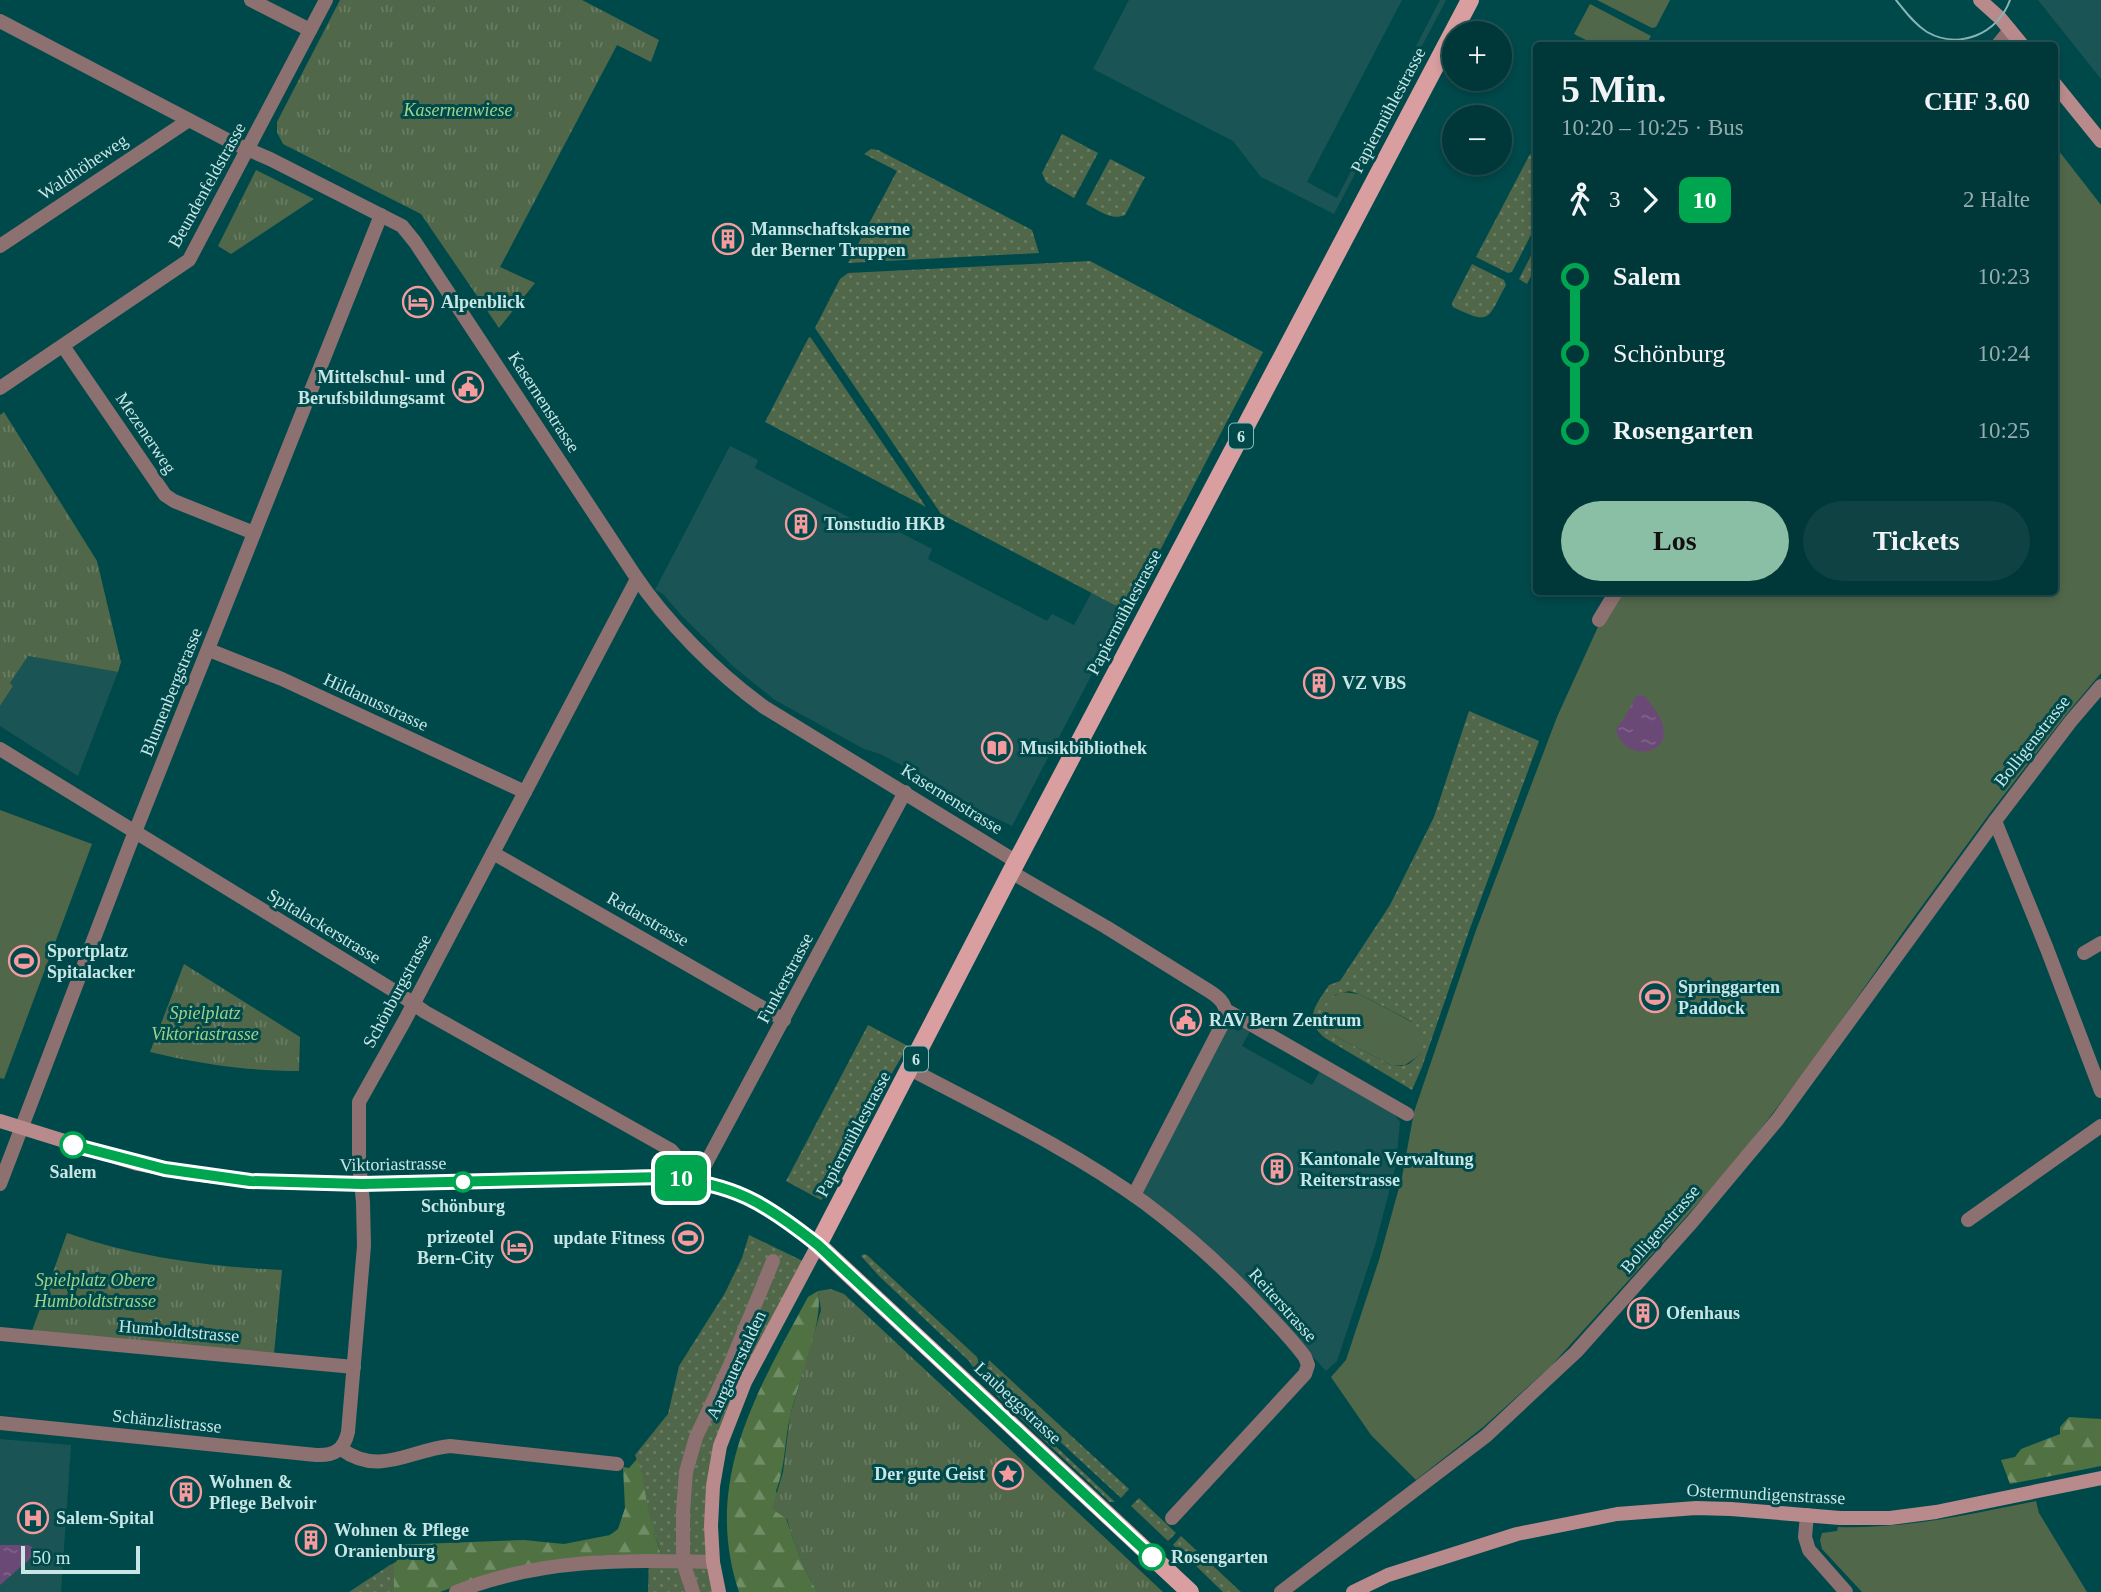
<!DOCTYPE html>
<html lang="de">
<head>
<meta charset="utf-8">
<style>
  body { margin:0; font-family:"Times New Roman",serif; background:#0e4243; color:#f1f3f6; height:100vh; display:flex; flex-direction:column; font-size:26px; white-space:nowrap }
  * { box-sizing:border-box; margin:0 }
  p { font-size:23px; color:#95acae }
  .icon { flex:none; width:38px; height:38px; fill:none; stroke:currentColor; stroke-width:2; stroke-linecap:round; stroke-linejoin:round }
  .map { position:relative; flex:1; overflow:hidden }
  .panel { position:absolute; left:1533px; top:42px; width:525px; height:553px; display:flex; flex-direction:column; background:#003738; border-radius:7px; box-shadow:0 4px 10px #0003,0 0 0 2px #225153 }
  .panel>* { flex:none }
  .badge { padding:0 14px; border-radius:10px; font-size:24px; line-height:46px }
  .controls { position:absolute; left:1442px; top:21px; display:grid; gap:14px }
  .controls a { display:grid; place-items:center; width:70px; height:70px; border-radius:50%; background:#003738; box-shadow:0 4px 10px #0003,0 0 0 2px #225153; font-size:35px }
  .scale { position:absolute; left:21px; bottom:18px; width:119px; box-sizing:border-box; padding-left:7px; border:4px solid #c8e6e6; border-top:0; font-size:19px; line-height:24px; white-space:nowrap; color:#c8e6e6; -webkit-text-stroke:5px #00494b; paint-order:stroke }
  .map>.badge { position:absolute; translate:-50% -50%; box-shadow:0 0 0 4px #fff }
  .legs { display:flex; align-items:center; gap:10px; height:77px; padding:0 28px; font-size:23px }
  .legs p { margin-inline-start:auto }
  .headline { display:flex; align-items:center; justify-content:space-between; height:119px; padding:0 28px }
  h1 { font-size:38px; font-weight:700; line-height:52px }
  .primary-button { display:flex; gap:14px; margin-top:auto; padding:14px 28px }
  .primary-button a { flex:1; height:80px; border-radius:42px; background:#8abfa5; color:#111; font-size:28px; font-weight:700; line-height:80px; text-align:center }
  .primary-button a+a { background:#0e4243; color:#f1f3f6 }
  ul { padding:0 28px; list-style:none }
  li { display:flex; align-items:center; gap:24px; height:77px; font-size:26px }
  li i { display:grid; place-items:center; width:10px; height:100%; margin:0 9px; background:currentColor }
  li i::after { content:''; width:18px; height:18px; margin:-9px; border:5px solid; border-radius:50%; background:#003738 }
  li p { margin-inline-start:auto }
  li:first-child i { background:linear-gradient(#0000 50%,currentColor 0) }
  li:last-child i { background:linear-gradient(currentColor 50%,#0000 0) }
  .map>svg:first-child { display:block }
</style>
</head>
<body>
<div class="map">
<svg width="2101" height="1592" viewBox="0 0 2101 1592">
  <defs>
    <pattern id="grass-dots" width="8" height="8" patternUnits="userSpaceOnUse" patternTransform="scale(1.75)"><rect width="8" height="8" fill="#51674a"/><path d="M2 2h.1M6 6h.1" fill="none" stroke="#697d64" stroke-width="1.8" stroke-linecap="round"/></pattern>
    <pattern id="forest-firs" width="22" height="20" patternUnits="userSpaceOnUse" patternTransform="scale(1.75)"><rect width="22" height="20" fill="#507242"/><path d="M5 1l3.5 6h-7zM16 11l3.5 6h-7z" fill="#708d66"/></pattern>
    <pattern id="park-tufts" width="24" height="20" patternUnits="userSpaceOnUse" patternTransform="scale(1.75)"><rect width="24" height="20" fill="#51674a"/><path d="M3 7l-1-3M5 7V3M7 7l1-3M15 17l-1-3M17 17v-4M19 17l1-3" fill="none" stroke="#697d64"/></pattern>
    <pattern id="water-ripples" width="26" height="14" patternUnits="userSpaceOnUse" patternTransform="scale(1.75)"><rect width="26" height="14" fill="#6b4977"/><path d="M2 4q2-2 4 0t4 0M15 11q2-2 4 0t4 0" fill="none" stroke="#7f638a"/></pattern>
  </defs>
  <rect width="100%" height="100%" fill="#00494b"/>
  <g fill="#1b5455" fill-rule="evenodd">
    <polygon points="1129,0 1402,0 1307,182 1337,198 1440,0 1446,0 1334,214 1261,177 1233,141 1093,69"/>
    <polygon points="2038,0 2101,0 2101,79"/>
    <polygon points="730,446 758,460 755,468 873,530 878,521 932,549 928,559 1047,621 1052,614 1074,625 1092,592 1126,610 1012,826 983,812 924,777 880,754 864,749 775,700 735,668 682,616 663,594 655,590"/>
    <polygon points="28,656 118,672 78,776 0,726 0,706 13,686 10,683"/>
    <path d="M 1227,1026 L 1238,1031 L 1244,1028 L 1252,1029 L 1394,1114 L 1400,1122 L 1396,1165 L 1375,1246 L 1337,1361 L 1326,1371 L 1231,1267 L 1199,1238 L 1142,1193 ZM 1250,1031 L 1320,1071 L 1312,1085 L 1242,1046 Z"/>
    <polygon points="0,1439 71,1445 61,1592 0,1592"/>
  </g>
  <g fill="url(#grass-dots)" fill-rule="evenodd">
    <polygon points="1062,134 1098,153 1074,198 1046,182 1042,173"/>
    <polygon points="871,149 878,150 1032,230 1039,253 848,263 897,171 864,154"/>
    <polygon points="1530,154 1536,158 1536,225 1512,272 1508,273 1476,257"/>
    <path d="M 1110,159 L 1145,177 L 1125,215 C 1111,221 1099,210 1086,204 Z"/>
    <polygon points="1536,246 1536,266 1527,284 1519,279"/>
    <polygon points="1090,261 1263,352 1128,612 941,514 815,328 840,279 848,273"/>
    <path d="M 1472,264 L 1504,280 L 1506,285 C 1487,319 1492,326 1453,307 L 1452,303 Z"/>
    <polygon points="809,337 811,338 926,507 765,422"/>
    <path d="M 1469,711 L 1539,741 L 1469,931 L 1422,1067 L 1412,1090 L 1325,1038 C 1302,1019 1316,1005 1329,985 L 1340,981 L 1390,905 L 1434,817 ZM 1349,991 L 1359,994 L 1411,1021 L 1420,1032 L 1421,1052 L 1417,1057 L 1409,1064 L 1402,1066 L 1393,1066 L 1335,1036 L 1335,995 Z"/>
    <polygon points="868,1025 908,1046 879,1095 827,1194 821,1200 786,1181"/>
    <path d="M 749,1235 L 807,1263 L 744,1381 L 714,1468 L 718,1592 L 648,1592 L 649,1554 L 661,1553 L 654,1533 L 654,1522 L 651,1522 C 644,1499 644,1477 635,1455 L 668,1414 L 679,1366 L 725,1293 L 742,1258 Z"/>
    <polygon points="864,1254 867,1255 977,1357 984,1379 1115,1502 1110,1502 1000,1399 981,1380 969,1361 879,1276 861,1256"/>
    <polygon points="989,1360 1129,1489 1121,1498 990,1377 987,1368"/>
    <polygon points="1139,1498 1176,1533 1168,1541 1131,1506"/>
    <polygon points="1181,1536 1241,1592 1223,1592 1194,1564 1196,1562 1183,1550 1181,1552 1173,1545"/>
    <polygon points="394,1563 394,1592 349,1592 390,1565"/>
  </g>
  <g fill="url(#forest-firs)">
    <path d="M 818,1291 C 824,1323 798,1382 790,1417 C 784,1443 786,1465 776,1491 C 790,1525 797,1561 818,1592 L 739,1592 C 702,1481 757,1391 808,1297 Z"/>
    <polygon points="2069,1417 2101,1419 2101,1466 2010,1484 2001,1460 2015,1457 2021,1449 2060,1434 2060,1427"/>
    <path d="M 637,1459 C 645,1479 645,1500 651,1521 L 654,1522 L 654,1533 L 661,1554 L 606,1555 L 564,1559 L 475,1579 L 440,1592 L 394,1592 L 394,1563 L 397,1561 L 394,1545 L 524,1540 L 564,1544 L 610,1535 L 618,1529 L 625,1508 L 623,1467 L 629,1468 Z"/>
  </g>
  <g fill="url(#park-tufts)">
    <polygon points="340,0 582,0 659,40 651,62 617,45 500,267 535,283 499,328 421,214 283,144 277,132 277,122"/>
    <polygon points="256,170 314,199 231,254 218,246"/>
    <polygon points="4,412 97,561 121,662 118,672 28,656 10,683 13,686 0,706 0,415"/>
    <path d="M 184,964 L 300,1037 L 299,1071 C 248,1071 199,1064 150,1052 Z"/>
    <path d="M 67,1233 C 136,1257 209,1267 282,1270 L 274,1354 L 32,1331 Z"/>
    <path d="M 831,1289 L 844,1294 L 1163,1592 L 818,1592 C 803,1569 794,1545 787,1519 L 772,1509 L 783,1472 L 790,1416 L 821,1310 L 818,1291 Z"/>
  </g>
  <g fill="#51674a">
    <polygon points="1597,0 1670,0 1656,27 1652,28"/>
    <polygon points="1590,4 1651,36 1646,45 1596,45 1574,34"/>
    <polygon points="2055,146 2101,205 2101,673 2065,716 1990,813 1903,932 1813,1061 1732,1166 1551,1366 1482,1428 1416,1480 1371,1435 1331,1377 1346,1360 1379,1260 1402,1177 1414,1112 1475,933 1557,717 1602,618 1618,592 2054,592"/>
    <polygon points="0,810 92,844 4,1079 0,1078"/>
    <polygon points="1341,992 1359,994 1414,1023 1420,1032 1422,1039 1421,1052 1417,1057 1405,1065 1393,1066 1335,1036 1325,1026 1323,1013 1330,999"/>
    <path d="M 2036,1501 L 2039,1513 L 2087,1592 L 1862,1592 L 1822,1549 L 1820,1540 L 1822,1533 L 1837,1531 L 1838,1527 C 1905,1529 1970,1514 2036,1501 Z"/>
  </g>
  <g fill="url(#water-ripples)">
    <path d="M 1642,695 C 1649,700 1654,708 1659,716 C 1681,756 1623,765 1616,729 L 1625,717 L 1636,696 Z"/>
    <polygon points="0,1545 28,1545 32,1547 32,1557 0,1585"/>
  </g>
  <g fill="none" stroke-linecap="round" stroke-linejoin="round">
    <polyline stroke="#8d7070" stroke-width="14" points="693,1592 683,1562 683,1511 686,1472 696,1437 730,1365 773,1261"/>
    <g stroke="#8d7070" stroke-width="14">
      <polyline points="251,0 310,30"/>
      <path d="M 0,21 L 233,143 L 270,159 L 402,226 L 415,242 L 634,574 C 666,622 717,673 764,707 L 1017,862"/>
      <polyline points="1997,46 2010,30"/>
      <polyline points="0,246 189,120"/>
      <polyline points="63,346 165,495 174,501 254,533"/>
      <polyline points="0,388 189,260 326,0"/>
      <polyline points="1599,620 1616,592"/>
      <polyline points="209,650 282,679 525,792"/>
      <polyline points="0,749 401,995 425,1012 671,1150 697,1180 905,792"/>
      <polyline points="1995,821 2047,949 2101,1091"/>
      <polyline points="493,853 784,1020"/>
      <path d="M 1011,872 L 1106,927 L 1209,991 C 1220,998 1228,1005 1225,1019 L 1134,1195"/>
      <polyline points="2084,953 2101,943"/>
      <polyline points="1226,1010 1407,1114"/>
      <path d="M 910,1069 C 990,1111 1072,1150 1145,1203 C 1185,1233 1222,1266 1256,1302 C 1273,1320 1291,1338 1305,1357 L 1308,1365 L 1305,1374 L 1172,1518"/>
      <polyline points="0,1184 129,847 381,215"/>
      <polyline points="1968,1220 2101,1126"/>
      <polyline points="0,1334 354,1367"/>
      <path d="M 0,1423 L 316,1455 C 334,1456 344,1450 348,1432 L 364,1246 L 363,1202 L 359,1163 L 359,1102 L 405,1020 L 637,579"/>
      <path d="M 341,1449 C 380,1477 409,1450 450,1446 L 617,1464"/>
      <polyline points="1807,1515 1805,1537 1809,1550 1846,1592"/>
      <path d="M 456,1592 C 542,1558 623,1560 713,1562"/>
      <polyline points="1281,1592 1486,1436 1576,1352 1692,1222 1778,1119 1995,821 2071,721 2101,686"/>
    </g>
    <g stroke="#b88a8b" stroke-width="14">
      <polyline points="1980,0 2000,18 2023,46"/>
      <polyline points="2054,83 2101,141"/>
      <path d="M 0,1121 L 138,1164 L 184,1173 L 250,1181 L 362,1184 L 664,1176 C 734,1184 764,1202 818,1245 L 745,1382 L 720,1446 L 713,1486 L 711,1526 L 713,1562 L 719,1592"/>
      <polyline points="1353,1592 1388,1575 1517,1534 1617,1514 1696,1508 1731,1509 1840,1518 1890,1518 1936,1512 2101,1478"/>
    </g>
    <polyline stroke="#d99e9f" stroke-width="18" points="1190,1592 818,1245 1011,872 1470,0"/>
    <path stroke="#88b4b4" stroke-width="2" d="M 1896,0 C 1905,11 1914,24 1927,32 C 1959,50 1998,34 2010,0"/>
  </g>
  <g fill="none" stroke-linecap="round" stroke-linejoin="round">
    <g stroke="#fff" stroke-width="16">
      <path id="line-1" d="M 73,1145 L 165,1169 L 250,1181 L 362,1184 L 664,1177 C 734,1184 764,1202 818,1245 L 1152,1557"/>
    </g>
    <use href="#line-1" stroke="#00a54f" stroke-width="10"/>
  </g>
  <defs>
    <g id="building-ring" transform="scale(1.575)"><circle r="9.5" fill="#00494b" stroke="#f59b9e" stroke-width="1.5"/><path d="M-4-6H4V6H1V3H-1V6H-4ZM-2.5-4.3h1.7v1.8h-1.7ZM.8-4.3h1.7v1.8H.8ZM-2.5-1h1.7V.8h-1.7ZM.8-1h1.7V.8H.8Z" fill="#f59b9e"/></g>
    <g id="hotel-ring" transform="scale(1.575)"><circle r="9.5" fill="#00494b" stroke="#f59b9e" stroke-width="1.5"/><path d="M-6-4.5h1.5V1H6V5H4.5V3h-9V5H-6ZM-4 0a1.8 1.8 0 1 1 3.6 0ZM.5 0V-2.5h3Q6-2.5 6 0Z" fill="#f59b9e"/></g>
    <g id="civic-ring" transform="scale(1.575)"><circle r="9.5" fill="#00494b" stroke="#f59b9e" stroke-width="1.5"/><path d="M-.6-6.5H3V-4.5H.6V-3L4-1V1h2V6H-6V1h2V-1L-.6-3ZM-1.2 2.5V6h2.4V2.5Z" fill="#f59b9e"/></g>
    <g id="library-ring" transform="scale(1.575)"><circle r="9.5" fill="#00494b" stroke="#f59b9e" stroke-width="1.5"/><path d="M-6-4Q-3-5.5-.7-3.5V5Q-3 3-6 4ZM6-4Q3-5.5 .7-3.5V5Q3 3 6 4Z" fill="#f59b9e"/></g>
    <g id="stadium-ring" transform="scale(1.575)"><circle r="9.5" fill="#00494b" stroke="#f59b9e" stroke-width="1.5"/><path d="M0-5a6.5 5 0 1 0 0 10a6.5 5 0 1 0 0-10ZM-3.5-1.8h7v3.6h-7Z" fill="#f59b9e"/></g>
    <g id="sight-ring" transform="scale(1.575)"><circle r="9.5" fill="#00494b" stroke="#f59b9e" stroke-width="1.5"/><path d="M0-6L1.8-2.2L6-1.7L2.9 1.2L3.7 5.4L0 3.3L-3.7 5.4L-2.9 1.2L-6-1.7L-1.8-2.2Z" fill="#f59b9e"/></g>
    <g id="hospital-ring" transform="scale(1.575)"><circle r="9.5" fill="#00494b" stroke="#f59b9e" stroke-width="1.5"/><path d="M-5-5h3v3.5h4V-5h3V5h-3V1.5h-4V5h-3Z" fill="#f59b9e"/></g>
  </defs>
  <g fill-rule="evenodd">
    <use href="#building-ring" x="728" y="239"/>
    <use href="#hotel-ring" x="418" y="302"/>
    <use href="#civic-ring" x="468" y="387"/>
    <use href="#building-ring" x="801" y="524"/>
    <use href="#building-ring" x="1319" y="683"/>
    <use href="#library-ring" x="997" y="748"/>
    <use href="#stadium-ring" x="24" y="961"/>
    <use href="#stadium-ring" x="1655" y="997"/>
    <use href="#civic-ring" x="1186" y="1020"/>
    <use href="#building-ring" x="1277" y="1169"/>
    <use href="#stadium-ring" x="688" y="1238"/>
    <use href="#hotel-ring" x="517" y="1247"/>
    <use href="#building-ring" x="1643" y="1313"/>
    <use href="#sight-ring" x="1008" y="1474"/>
    <use href="#building-ring" x="186" y="1492"/>
    <use href="#hospital-ring" x="33" y="1518"/>
    <use href="#building-ring" x="311" y="1540"/>
  </g>
  <g fill="#fff" stroke="#00a54f" stroke-width="3.5">
    <circle cx="73" cy="1145" r="12"/>
    <circle cx="463" cy="1182" r="9"/>
    <circle cx="1152" cy="1557" r="12"/>
  </g>
  <g text-anchor="middle" stroke-width="6" stroke-linejoin="round" paint-order="stroke">
    <g fill="#00494b" stroke="#8cb7b8" stroke-width="2">
      <rect x="1229" y="423.5" width="24" height="25" rx="5"/>
      <rect x="904" y="1046.5" width="24" height="25" rx="5"/>
    </g>
    <g font-size="16" font-weight="bold" fill="#c8e6e6">
      <text x="1241" y="442">6</text>
      <text x="916" y="1065">6</text>
    </g>
    <g font-size="18" font-style="italic" fill="#9ed28a" stroke="#00494b">
      <text x="458" y="116">Kasernenwiese</text>
      <text x="205" y="1019">Spielplatz<tspan x="205" dy="21">Viktoriastrasse</tspan></text>
      <text x="95" y="1286">Spielplatz Obere<tspan x="95" dy="21">Humboldtstrasse</tspan></text>
    </g>
    <g font-size="18" fill="#c8e6e6" stroke="#00494b">
      <text transform="translate(1388 110) rotate(-62)" y="6">Papiermühlestrasse</text>
      <text transform="translate(83 167) rotate(-34)" y="6">Waldhöheweg</text>
      <text transform="translate(207 185) rotate(-61)" y="6">Beundenfeldstrasse</text>
      <text transform="translate(544 402) rotate(57)" y="6">Kasernenstrasse</text>
      <text transform="translate(146 433) rotate(56)" y="6">Mezenerweg</text>
      <text transform="translate(1124 612) rotate(-62)" y="6">Papiermühlestrasse</text>
      <text transform="translate(171 692) rotate(-68)" y="6">Blumenbergstrasse</text>
      <text transform="translate(376 702) rotate(25)" y="6">Hildanusstrasse</text>
      <text transform="translate(2032 741) rotate(-52)" y="6">Bolligenstrasse</text>
      <text transform="translate(952 799) rotate(32)" y="6">Kasernenstrasse</text>
      <text transform="translate(648 919) rotate(30)" y="6">Radarstrasse</text>
      <text transform="translate(324 926) rotate(31)" y="6">Spitalackerstrasse</text>
      <text transform="translate(785 978) rotate(-62)" y="6">Funkerstrasse</text>
      <text transform="translate(397 991) rotate(-62)" y="6">Schönburgstrasse</text>
      <text transform="translate(853 1134) rotate(-62)" y="6">Papiermühlestrasse</text>
      <text transform="translate(393 1164) rotate(-1)" y="6">Viktoriastrasse</text>
      <text transform="translate(1660 1229) rotate(-49)" y="6">Bolligenstrasse</text>
      <text transform="translate(1283 1305) rotate(48)" y="6">Reiterstrasse</text>
      <text transform="translate(179 1331) rotate(5)" y="6">Humboldtstrasse</text>
      <text transform="translate(736 1365) rotate(-65)" y="6">Aargauerstalden</text>
      <text transform="translate(1018 1403) rotate(43)" y="6">Laubeggstrasse</text>
      <text transform="translate(167 1421) rotate(6)" y="6">Schänzlistrasse</text>
      <text transform="translate(1766 1494) rotate(3)" y="6">Ostermundigenstrasse</text>
    </g>
    <g font-size="18" font-weight="bold" fill="#c8e6e6" stroke="#00494b" text-anchor="start">
      <text x="751" y="235">Mannschaftskaserne<tspan x="751" dy="21">der Berner Truppen</tspan></text>
      <text x="441" y="308">Alpenblick</text>
      <text x="445" y="383" text-anchor="end">Mittelschul- und<tspan x="445" dy="21">Berufsbildungsamt</tspan></text>
      <text x="824" y="530">Tonstudio HKB</text>
      <text x="1342" y="689">VZ VBS</text>
      <text x="1020" y="754">Musikbibliothek</text>
      <text x="47" y="957">Sportplatz<tspan x="47" dy="21">Spitalacker</tspan></text>
      <text x="1678" y="993">Springgarten<tspan x="1678" dy="21">Paddock</tspan></text>
      <text x="1209" y="1026">RAV Bern Zentrum</text>
      <text x="1300" y="1165">Kantonale Verwaltung<tspan x="1300" dy="21">Reiterstrasse</tspan></text>
      <text x="494" y="1243" text-anchor="end">prizeotel<tspan x="494" dy="21">Bern-City</tspan></text>
      <text x="665" y="1244" text-anchor="end">update Fitness</text>
      <text x="1666" y="1319">Ofenhaus</text>
      <text x="985" y="1480" text-anchor="end">Der gute Geist</text>
      <text x="209" y="1488">Wohnen &amp;<tspan x="209" dy="21">Pflege Belvoir</tspan></text>
      <text x="56" y="1524">Salem-Spital</text>
      <text x="334" y="1536">Wohnen &amp; Pflege<tspan x="334" dy="21">Oranienburg</tspan></text>
    </g>
    <g font-size="18" font-weight="bold" fill="#c8e6e6" stroke="#00494b">
      <text x="73" y="1178">Salem</text>
      <text x="463" y="1212">Schönburg</text>
      <text x="1171" y="1563" text-anchor="start">Rosengarten</text>
    </g>
  </g>
</svg>
<div class="controls">
<a>+</a>
<a>−</a>
</div>
<div class="scale">50 m</div>
<b class="badge" style="left:681px;top:1178px;background:#00a54f;color:#fff">10</b>
<section class="panel">
<div class="headline"><div><h1>5 Min.</h1><p>10:20 – 10:25 · Bus</p></div><b>CHF 3.60</b></div>
<div class="legs"><svg class="icon" aria-label="walk" viewBox="0 0 24 24"><circle cx="13" cy="4" r="2"/><path d="M13 8l-2 6 4 7M11 14l-3 7M7 12l3-4h3l4 4"/></svg>3<svg class="icon" aria-label="forward" viewBox="0 0 24 24"><path d="M9 5l7 7-7 7"/></svg><b class="badge" style="background:#00a54f;color:#fff">10</b><p>2 Halte</p></div>
<ul>
<li><i style="color:#00a54f"></i><b>Salem</b><p>10:23</p></li>
<li><i style="color:#00a54f"></i><span>Schönburg</span><p>10:24</p></li>
<li><i style="color:#00a54f"></i><b>Rosengarten</b><p>10:25</p></li>
</ul>
<div class="primary-button"><a>Los</a><a>Tickets</a></div>
</section>
</div>
</body>
</html>
